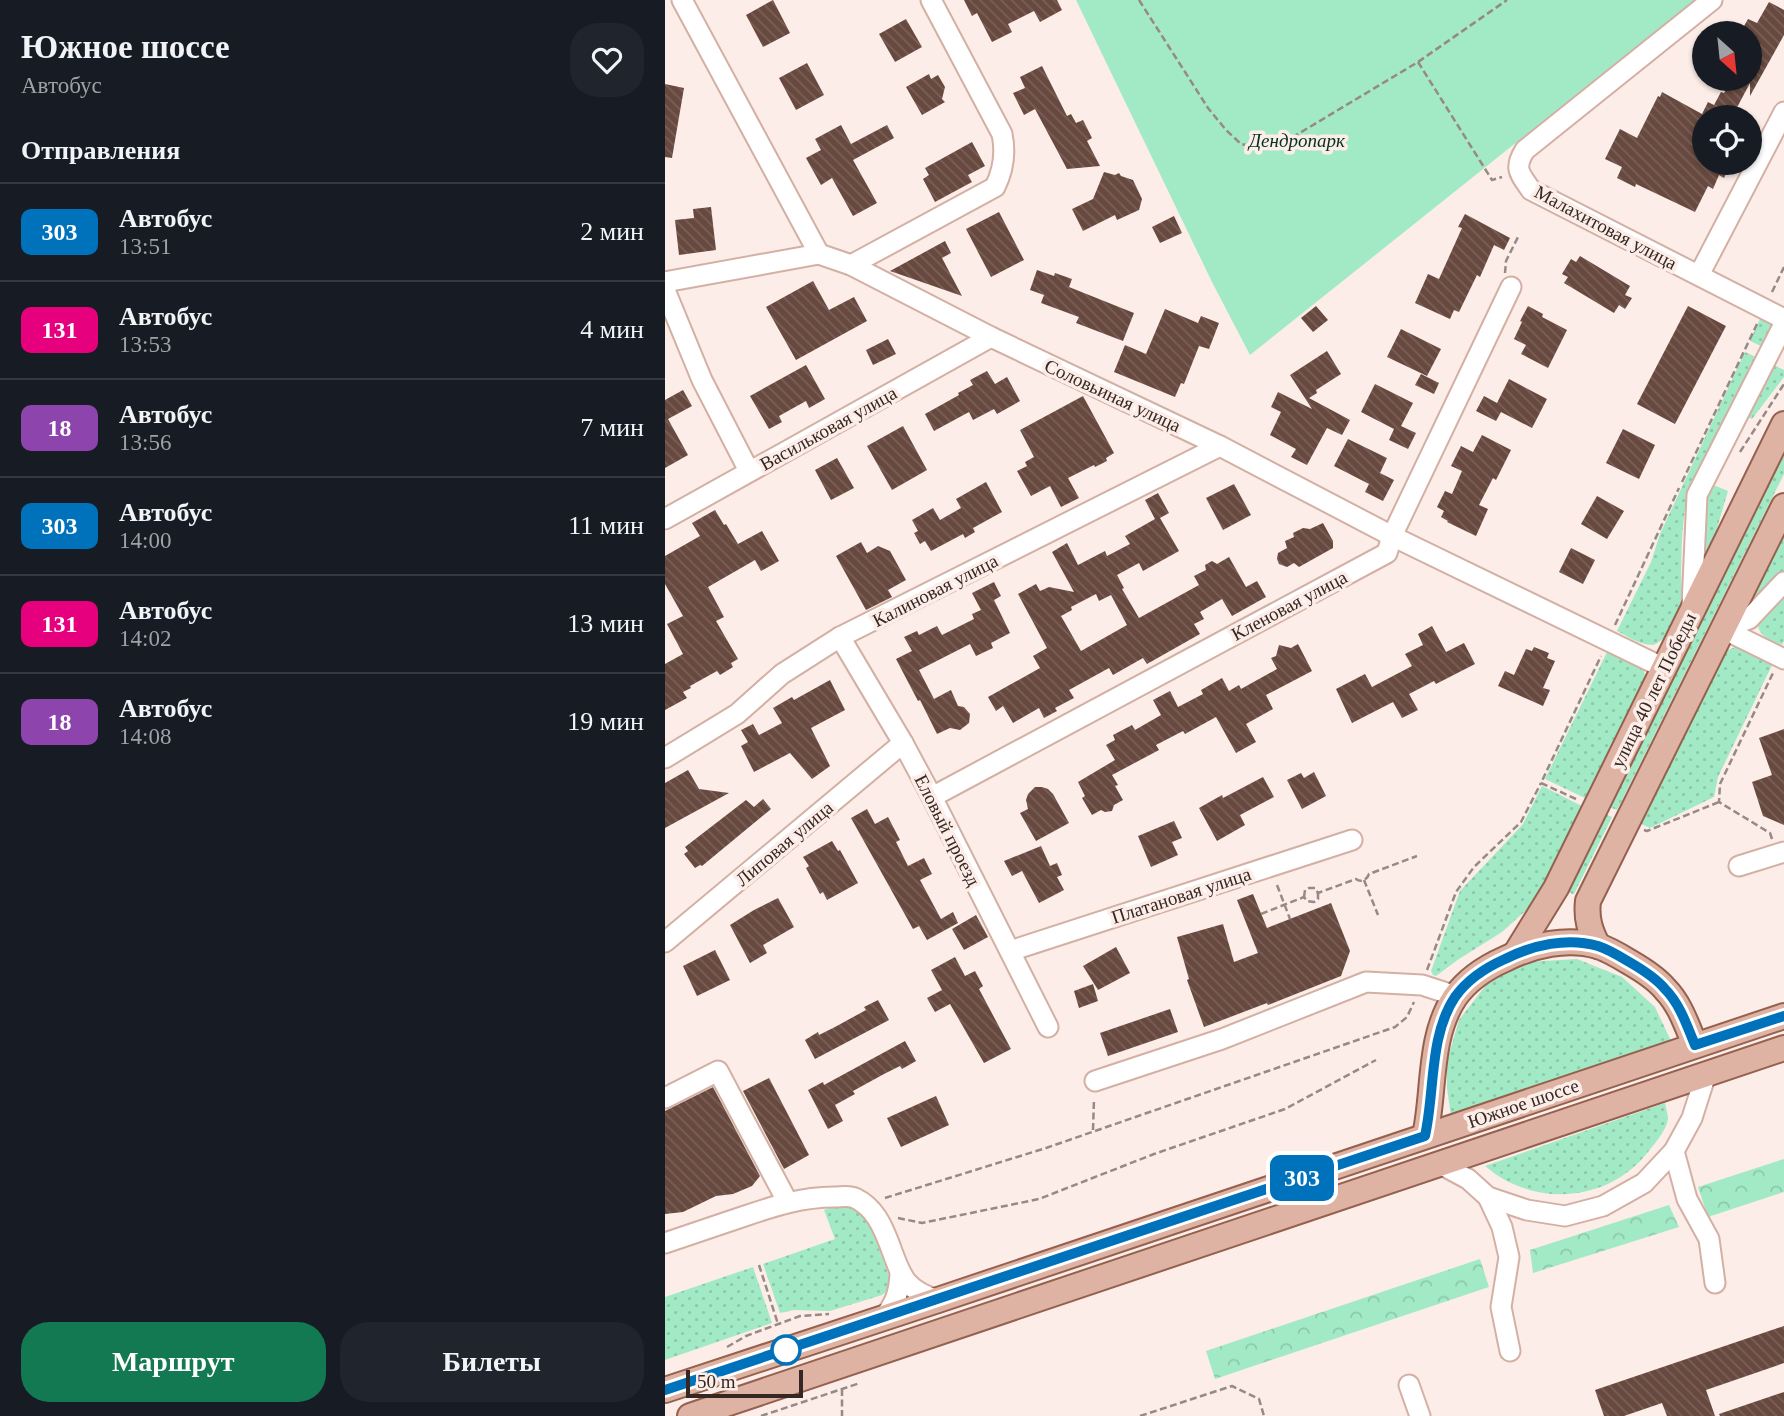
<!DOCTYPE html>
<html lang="ru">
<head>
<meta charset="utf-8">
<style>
  body { margin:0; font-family:Georgia,serif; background:#20242c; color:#f1f3f6; height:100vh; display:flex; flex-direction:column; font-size:26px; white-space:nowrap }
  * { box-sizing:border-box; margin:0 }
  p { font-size:23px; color:#9ea1a6 }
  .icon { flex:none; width:38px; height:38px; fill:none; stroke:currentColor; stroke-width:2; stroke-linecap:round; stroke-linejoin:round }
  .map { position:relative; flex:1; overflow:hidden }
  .sheet { display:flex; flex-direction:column; background:#171b24; width:665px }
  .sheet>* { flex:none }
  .badge { padding:0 14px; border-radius:10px; font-size:24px; line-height:46px }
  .needle { width:46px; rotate:153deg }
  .buttons { position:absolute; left:1027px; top:21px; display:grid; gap:14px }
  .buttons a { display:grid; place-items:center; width:70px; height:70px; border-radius:50%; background:#171b24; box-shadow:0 2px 5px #0004; font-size:35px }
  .scale { position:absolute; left:21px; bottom:18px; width:117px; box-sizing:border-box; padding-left:7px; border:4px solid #352722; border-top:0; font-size:19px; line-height:24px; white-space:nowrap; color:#352722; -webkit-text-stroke:5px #fcede8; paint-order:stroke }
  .map>.badge { position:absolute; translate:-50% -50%; box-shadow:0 0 0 4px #fff }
  h2 { padding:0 21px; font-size:26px; line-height:63px }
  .round { display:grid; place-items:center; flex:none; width:74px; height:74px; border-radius:28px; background:#20242c }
  .head { display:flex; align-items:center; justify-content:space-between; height:119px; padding:0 21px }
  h1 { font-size:33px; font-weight:600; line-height:52px }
  .cta { display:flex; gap:14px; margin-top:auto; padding:14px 21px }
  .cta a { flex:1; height:80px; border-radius:28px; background:#127952; color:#fff; font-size:28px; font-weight:600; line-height:80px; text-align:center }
  .cta a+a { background:#20242c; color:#f1f3f6 }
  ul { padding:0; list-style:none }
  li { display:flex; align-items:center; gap:21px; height:98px; padding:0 21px; border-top:2px solid #363941 }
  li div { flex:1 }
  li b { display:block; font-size:26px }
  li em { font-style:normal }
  li .badge { min-width:77px; font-weight:700; text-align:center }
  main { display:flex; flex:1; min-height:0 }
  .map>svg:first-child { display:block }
</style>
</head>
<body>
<main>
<section class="sheet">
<div class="head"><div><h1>Южное шоссе</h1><p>Автобус</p></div><a class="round"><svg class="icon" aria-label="heart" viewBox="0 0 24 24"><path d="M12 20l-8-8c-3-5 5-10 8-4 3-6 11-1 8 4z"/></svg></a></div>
<h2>Отправления</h2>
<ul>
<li><span class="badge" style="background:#0072bc;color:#fff">303</span><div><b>Автобус</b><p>13:51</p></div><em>2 мин</em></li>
<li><span class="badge" style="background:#e6007e;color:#fff">131</span><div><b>Автобус</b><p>13:53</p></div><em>4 мин</em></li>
<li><span class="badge" style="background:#8e44ad;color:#fff">18</span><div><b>Автобус</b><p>13:56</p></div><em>7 мин</em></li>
<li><span class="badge" style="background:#0072bc;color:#fff">303</span><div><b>Автобус</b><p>14:00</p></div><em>11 мин</em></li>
<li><span class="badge" style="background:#e6007e;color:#fff">131</span><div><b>Автобус</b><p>14:02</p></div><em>13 мин</em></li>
<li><span class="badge" style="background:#8e44ad;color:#fff">18</span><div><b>Автобус</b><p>14:08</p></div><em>19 мин</em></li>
</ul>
<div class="cta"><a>Маршрут</a><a>Билеты</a></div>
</section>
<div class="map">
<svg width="1119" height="1416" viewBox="0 0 1119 1416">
  <defs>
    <pattern id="grass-dots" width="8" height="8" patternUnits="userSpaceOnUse" patternTransform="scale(1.75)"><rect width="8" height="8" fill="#a2eac5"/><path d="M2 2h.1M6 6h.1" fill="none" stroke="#8cc9a9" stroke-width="1.8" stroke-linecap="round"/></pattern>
    <pattern id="forest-crowns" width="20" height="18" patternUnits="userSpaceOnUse" patternTransform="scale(1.75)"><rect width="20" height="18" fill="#a2eac5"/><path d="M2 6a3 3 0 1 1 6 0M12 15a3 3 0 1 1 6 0" fill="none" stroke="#8cc9a9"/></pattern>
    <pattern id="building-back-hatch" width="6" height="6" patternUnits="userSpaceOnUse" patternTransform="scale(1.75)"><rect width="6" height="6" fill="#67493f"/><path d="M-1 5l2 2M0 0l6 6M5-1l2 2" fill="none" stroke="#796058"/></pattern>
  </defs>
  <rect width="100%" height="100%" fill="#fcede8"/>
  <g fill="url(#grass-dots)">
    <polygon points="1099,310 1108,320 1108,326 1098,347 1085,341"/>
    <path d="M 1080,352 L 1091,357 L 1024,493 C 1016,521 1017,547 1016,575 C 1016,585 1019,598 1016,608 C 1013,618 999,644 987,645 C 975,645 962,636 952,631 L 986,562 L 995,534 Z"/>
    <polygon points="1107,364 1119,370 1119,377 1087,419 1081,416"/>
    <polygon points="1119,455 1119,474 952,810 944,807"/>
    <polygon points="1046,484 1063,491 1050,535 1035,568 1037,510"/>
    <polygon points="1119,534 1119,571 1080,613"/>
    <path d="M 1119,593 L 1119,641 L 1117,645 C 1106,640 1092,636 1093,622 Z"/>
    <polygon points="1075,645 1110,659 1053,777 1049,797 985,828 974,823 1057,655 1063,650"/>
    <polygon points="944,648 978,668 981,679 922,799 880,779"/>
    <polygon points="877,786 917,806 868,904 837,932 794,959 771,976 768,975 766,971 795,891 858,824"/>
    <polygon points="940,814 947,817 909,894 907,894 902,890"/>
    <polygon points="912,959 957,977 990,1007 1006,1041 786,1116 782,1088 782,1061 794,1020 821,985 861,962"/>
    <path d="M 1000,1103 C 1001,1108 1003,1115 1003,1119 C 1001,1131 990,1143 983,1152 C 943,1203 869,1208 820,1166 Z"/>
    <path d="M 175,1204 L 189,1206 L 203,1220 L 226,1281 C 225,1288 223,1291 217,1295 L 165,1311 L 129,1310 L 115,1313 L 98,1264 L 170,1239 L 159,1210 Z"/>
    <polygon points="88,1267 107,1323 0,1360 0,1297"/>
  </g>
  <g fill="url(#forest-crowns)">
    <polygon points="1119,1159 1119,1192 1043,1217 1033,1187"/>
    <polygon points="1004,1205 1014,1227 868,1273 865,1250"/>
    <polygon points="815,1259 824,1287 550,1379 541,1351"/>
  </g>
  <polygon fill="#a2eac5" points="411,0 1030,0 585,355 547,282"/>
  <g fill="url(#building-back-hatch)" fill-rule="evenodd">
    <polygon points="108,0 125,33 98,47 81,15"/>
    <polygon points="299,0 392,0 397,10 375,22 369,11 343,24 347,32 327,42 312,13 307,16"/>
    <polygon points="1104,2 1119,10 1119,35 1085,96 1085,83 1068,115 1072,117 1040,117 1040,163 1066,163 1059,178 1054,175 1048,189 1043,186 1030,212 971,184 970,187 952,178 957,167 940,159 955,129 972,138 993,96 995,97 997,92 1037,114 1043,102 1049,105 1056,92 1059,93 1066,79 1085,79 1085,33 1075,33 1083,19 1092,23"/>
    <polygon points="241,19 257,47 230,62 214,34"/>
    <polygon points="142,63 159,95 131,110 114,78"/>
    <polygon points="377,66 402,116 406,114 411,123 418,120 427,138 422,141 435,166 402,169 370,109 359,115 348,93 360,88 355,77"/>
    <polygon points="264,74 266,79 273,75 280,87 277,99 280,102 257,115 241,87"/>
    <polygon points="0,84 19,88 7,158 0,157"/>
    <polygon points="176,125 186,144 222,125 229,138 188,160 212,203 188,216 167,178 156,185 141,158 156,150 150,139"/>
    <polygon points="307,142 320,166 303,175 307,182 270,202 258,179 264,175 260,168"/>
    <polygon points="439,172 450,175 454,173 456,176 468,180 477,199 474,210 452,220 450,215 418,231 407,209 428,199"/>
    <polygon points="46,207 51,250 14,255 10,220 29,218 28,209"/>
    <polygon points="334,212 359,260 326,277 301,229"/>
    <polygon points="800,214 845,238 839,250 829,245 815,277 812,275 794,312 789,310 785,319 750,303 763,274 774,279 797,228 793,227"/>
    <polygon points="509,216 517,233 495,243 487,227"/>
    <polygon points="280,241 286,253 277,258 297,296 225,271"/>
    <polygon points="915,256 965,286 960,295 967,298 960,309 954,305 949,313 899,283 903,277 897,274 906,259 911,262"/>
    <polygon points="372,270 389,276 390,273 407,279 404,287 469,313 458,341 411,323 414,317 376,303 379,295 365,290"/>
    <polygon points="148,281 164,310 189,297 202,321 131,360 101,307"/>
    <polygon points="651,306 663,320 648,332 636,318"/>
    <polygon points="863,306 878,314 877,317 902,330 883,368 856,354 861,345 849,339 857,322 855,321"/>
    <polygon points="1023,306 1061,326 1010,424 972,404"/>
    <polygon points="500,309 533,323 536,316 554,323 544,349 534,346 519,384 516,383 510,397 449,372 460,345 481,354"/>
    <polygon points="736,329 776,349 762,376 722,357"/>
    <polygon points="223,339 231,354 208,365 201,350"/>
    <polygon points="662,351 676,374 651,390 652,393 644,398 685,420 677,435 662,428 642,465 626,457 631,449 605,435 616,412 606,407 613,392 647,409 625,375"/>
    <polygon points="141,365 160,399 144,408 141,401 114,416 117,422 104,429 85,396"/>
    <polygon points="322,371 330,384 342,377 355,401 332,414 329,409 308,420 304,412 269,431 260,414 294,395 293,393 308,385 305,380"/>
    <polygon points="756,374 774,383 769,394 750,385"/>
    <polygon points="844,379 882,399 867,428 836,412 831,421 811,411 819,396 832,403"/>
    <polygon points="710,384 748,403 736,426 751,433 743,449 724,440 729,429 696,412"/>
    <polygon points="18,390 27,406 3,419 23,455 0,468 0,400"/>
    <polygon points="418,396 449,453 441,458 442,461 430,467 429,465 403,478 414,498 396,507 385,486 366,496 352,471 362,466 360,462 369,457 355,430"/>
    <polygon points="238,426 262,470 227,490 202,446"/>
    <polygon points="958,429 990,445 974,479 941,463"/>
    <polygon points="817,435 846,450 831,480 828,478 814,505 823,509 811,536 782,522 783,521 776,517 779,511 772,507 780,491 787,494 797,471 786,466 796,446 808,452"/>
    <polygon points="683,439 722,458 715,473 729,480 718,501 700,492 704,484 669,466"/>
    <polygon points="172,458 189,488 166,500 150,470"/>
    <polygon points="321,482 337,512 308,528 310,532 300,538 298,534 266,551 260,541 255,544 249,533 253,531 247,520 268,508 275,520 296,508 291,499"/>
    <polygon points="569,484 586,515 558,530 541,498"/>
    <path d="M 493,493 L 504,513 L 495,518 L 514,551 L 478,571 L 474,563 L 452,575 L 459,588 L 457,589 L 474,618 L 534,585 L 529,576 L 541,570 L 540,565 L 547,561 L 552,564 L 564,557 L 581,587 L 592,581 L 601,597 L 567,616 L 557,599 L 535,612 L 539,619 L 529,624 L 535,634 L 482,664 L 478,658 L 448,675 L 444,668 L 404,690 L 409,698 L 390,708 L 392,711 L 379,718 L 374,708 L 348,723 L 338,706 L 331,711 L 323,697 L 375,668 L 368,656 L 382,648 L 353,594 L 371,584 L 375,591 L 384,587 L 409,592 L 387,552 L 402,543 L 413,565 L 440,551 L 442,556 L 465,544 L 460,536 L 490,519 L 480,500 ZM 431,594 L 434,601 L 446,595 L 462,625 L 416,651 L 396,616 L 407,610 L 406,607 Z"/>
    <polygon points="932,496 959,511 942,539 916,524"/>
    <polygon points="50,510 59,525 61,524 73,544 97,531 114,561 96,571 90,560 43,587 59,617 51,621 73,659 66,663 68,667 55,675 52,671 25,686 26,688 18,692 22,698 0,710 0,664 18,654 2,624 18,616 0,584 0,556 35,536 27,523"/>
    <polygon points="658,523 668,541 668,548 634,567 629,563 622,567 614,564 612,559 613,553 622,548 620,541 629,537 628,533 638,528 645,529"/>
    <polygon points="196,542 202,553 213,546 225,551 241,580 223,590 227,597 201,610 171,556"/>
    <polygon points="906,548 930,560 918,584 894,572"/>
    <polygon points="329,582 336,596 329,600 345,633 326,643 328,648 311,656 305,644 254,670 269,699 286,690 293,706 299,707 305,714 304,723 295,730 285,728 272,734 255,700 253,701 231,659 247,651 239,637 252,631 254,635 272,626 277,635 309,619 307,614 316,610 307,593"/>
    <polygon points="767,626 781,652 799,643 810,664 771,684 769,681 744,694 753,710 737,718 728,702 687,723 671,689 700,674 707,687 747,666 740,654 758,645 753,634"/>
    <polygon points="633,644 647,671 601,695 608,709 581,724 591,742 571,753 551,717 520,734 518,731 491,745 494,750 447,775 453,785 450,786 458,800 449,805 447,811 440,812 436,810 427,815 417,798 420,796 413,782 450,760 441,745 450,740 448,735 467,725 470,730 496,715 488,700 505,691 513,707 538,694 536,690 557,678 564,691 574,685 576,689 612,669 606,658 611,656 614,645 626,648"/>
    <polygon points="869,647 884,653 882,658 890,661 878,688 885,690 878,706 833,686 840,671 849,675 861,649 867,651"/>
    <polygon points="165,680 180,710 146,728 165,766 147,779 125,753 89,772 76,746 83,742 76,730 88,724 94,735 117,723 108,708 127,697 129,700"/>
    <polygon points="1119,729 1119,825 1098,816 1087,782 1107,775 1094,738"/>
    <polygon points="23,770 34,789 64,793 0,828 0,783"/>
    <polygon points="649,772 661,796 637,809 622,780 636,773 639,778"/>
    <polygon points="598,777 609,797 575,815 580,825 552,841 534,808 557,795 558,798"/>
    <polygon points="370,787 377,787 383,789 388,794 404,823 371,841 355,813 363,809 361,800 363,794"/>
    <polygon points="98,799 106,809 37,866 35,865 30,868 19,854 23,851 20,847 81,800 89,807"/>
    <polygon points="202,809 210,824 223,817 235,840 231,842 243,866 259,858 267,874 255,880 276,919 288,912 293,923 262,940 254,926 248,929 186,818"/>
    <polygon points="509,821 517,838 507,842 513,855 486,867 473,836"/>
    <polygon points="167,841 173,851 175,850 193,883 162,900 158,892 155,894 141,868 144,866 138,857"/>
    <polygon points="376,846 385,866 392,863 397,875 392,877 399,890 374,903 357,871 347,876 339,861"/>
    <polygon points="588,894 602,928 666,903 685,951 676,976 603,1005 602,1003 539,1027 522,980 524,979 512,937 558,924 569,962 593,953 572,900"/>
    <polygon points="113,898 129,927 98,945 102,953 85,963 65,925 89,910"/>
    <polygon points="311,915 323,937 299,950 287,929"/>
    <polygon points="451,947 465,973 433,990 418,966"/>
    <polygon points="50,950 65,980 32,996 18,966"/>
    <polygon points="290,957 300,976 310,971 318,986 314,989 346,1049 319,1063 285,1004 270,1012 262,998 277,990 266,970"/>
    <polygon points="428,984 433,1001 414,1008 409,991"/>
    <polygon points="213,1000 224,1020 150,1059 140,1040 153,1032 154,1035 170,1027 201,1010 199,1007"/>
    <polygon points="505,1009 513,1032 443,1056 435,1033"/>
    <polygon points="240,1041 251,1061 237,1069 235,1066 219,1074 188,1091 190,1094 170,1105 178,1121 163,1129 143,1090 158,1082 159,1085"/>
    <polygon points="104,1078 144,1155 119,1169 78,1091"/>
    <polygon points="48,1087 95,1176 87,1186 68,1194 51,1196 18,1212 0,1214 0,1111"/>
    <polygon points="271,1096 284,1125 236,1147 222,1118"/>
    <polygon points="1119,1326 1119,1363 1041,1390 1050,1416 1002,1416 997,1403 959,1416 939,1416 930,1390"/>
    <polygon points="1119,1392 1119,1416 1055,1416 1054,1414"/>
  </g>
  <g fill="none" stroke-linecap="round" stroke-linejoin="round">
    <g stroke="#d3b0a3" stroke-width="23">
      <g id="minor">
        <polyline points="17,0 154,254 186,265 326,337 555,446 727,536 999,668"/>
        <path d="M 1047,0 L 860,150 C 848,169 855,174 866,190 L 1119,319"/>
        <path d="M 186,265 L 330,187 C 339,169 341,153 337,134 L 266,0"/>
        <polyline points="1034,275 1119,112"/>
        <polyline points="0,282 154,254"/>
        <polyline points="0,290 37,380 84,471"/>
        <polyline points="0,519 326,337"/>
        <polyline points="1027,606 1032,495 1119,324"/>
        <polyline points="1058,629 1084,619 1119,582"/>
        <polyline points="1058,629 1119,659"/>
        <polyline points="175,637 238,743 267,797 383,1027"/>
        <polyline points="0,758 72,714 117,674 175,637 555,446"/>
        <polyline points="267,797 722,553 727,536 846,287"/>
        <polyline points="1074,866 1119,852"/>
        <polyline points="0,942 238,743"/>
        <polyline points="345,951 687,840"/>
        <polyline points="430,1081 557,1039 701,982 757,985 791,996"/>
        <polyline points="0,1098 53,1071 122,1201"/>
        <polyline points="1009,1151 1022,1199 1044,1239 1050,1283"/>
        <polyline points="775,1164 803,1179 823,1197 862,1210 900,1216 938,1206 979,1183 1009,1151 1027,1118 1041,1074"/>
        <polyline points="823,1197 837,1227 844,1257 836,1307 845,1351"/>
        <path d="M 0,1243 C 24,1235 47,1227 71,1219 C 104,1208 133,1197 169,1197 C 176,1197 184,1195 190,1198 C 209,1207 217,1225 224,1243 C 236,1275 238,1289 273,1300"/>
        <path d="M 217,1319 C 230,1305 234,1293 235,1274"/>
        <polyline points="744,1385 755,1416"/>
      </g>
    </g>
    <g stroke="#95614e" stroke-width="28">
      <g id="major">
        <path d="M 933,946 C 925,931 921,919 923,901 L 1119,506"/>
        <polyline points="851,953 891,888 1119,424"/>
        <path d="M 760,1136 C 770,1091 763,1037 790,997 C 802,980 822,967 840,959 C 868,945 902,937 933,946 C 945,950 956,957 966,963 C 978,970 991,978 1000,989 C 1015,1004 1022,1026 1030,1045"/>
        <polyline points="0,1390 273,1300 1119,1016"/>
        <polyline points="25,1416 1119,1048"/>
      </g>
    </g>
    <g stroke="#978984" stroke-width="2.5" stroke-dasharray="7 3.5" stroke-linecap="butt">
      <polyline points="474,0 543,108 561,130 576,144 599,149 628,137 753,62 842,0"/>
      <polyline points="753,62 827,180 837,177"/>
      <polyline points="840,273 841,261 853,237"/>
      <polyline points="1107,292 1119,267"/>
      <polyline points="1075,452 1119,384"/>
      <polyline points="1017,482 1092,324"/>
      <polyline points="950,625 1014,488"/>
      <polyline points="911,799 876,783 936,656"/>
      <polyline points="979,830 982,831 1054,802"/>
      <polyline points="1107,839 1105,833 1054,802 1055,784 1108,673"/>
      <polyline points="699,880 713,915"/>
      <polyline points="612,885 625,919"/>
      <path d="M 639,897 L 640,890 L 644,888 L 650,888 L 653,893 L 691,879 C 696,883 702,880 704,874 L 752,856"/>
      <polyline points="596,914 639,897 642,901 649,902 653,899 653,893"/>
      <polyline points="762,970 791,892 809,867 856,822 876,783"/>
      <polyline points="428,1130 429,1099"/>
      <polyline points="220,1198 381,1148 730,1027 742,1017 749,1002"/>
      <polyline points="233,1218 257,1223 374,1199 489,1154 620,1109 711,1060"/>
      <polyline points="94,1265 113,1324"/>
      <polyline points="62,1347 81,1336 135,1316 164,1314"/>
      <polyline points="177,1389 177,1416"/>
      <polyline points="96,1416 195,1383"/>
      <polyline points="475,1416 567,1386 594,1399 599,1416"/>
    </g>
    <use href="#minor" stroke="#fff" stroke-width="19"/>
    <use href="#major" stroke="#deb3a3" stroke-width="24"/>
  </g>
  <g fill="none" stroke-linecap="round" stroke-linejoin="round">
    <g stroke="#fff" stroke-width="16">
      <path id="line" d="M 0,1390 L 760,1136 C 770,1091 764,1036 790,997 C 802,980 822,967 840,959 C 868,945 902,937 933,946 C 945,950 956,957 966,963 C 978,970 991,978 1000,989 C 1015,1004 1022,1026 1030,1045 L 1119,1016"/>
    </g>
    <use href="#line" stroke="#0072bc" stroke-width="10"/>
  </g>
  <circle fill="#fff" stroke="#0072bc" stroke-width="3.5" cx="121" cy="1350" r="14"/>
  <g text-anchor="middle" stroke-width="7" stroke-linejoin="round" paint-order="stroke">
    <g font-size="19" font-style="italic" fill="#02321f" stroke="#fcede8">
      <text x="632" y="147">Дендропарк</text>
    </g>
    <g font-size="19" fill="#352722" stroke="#fcede8">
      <text transform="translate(941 227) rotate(28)" y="7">Малахитовая улица</text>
      <text transform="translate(448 395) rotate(25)" y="7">Соловьиная улица</text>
      <text transform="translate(163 428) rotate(-29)" y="7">Васильковая улица</text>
      <text transform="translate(270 590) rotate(-27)" y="7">Калиновая улица</text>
      <text transform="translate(624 605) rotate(-28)" y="7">Кленовая улица</text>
      <text transform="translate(988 690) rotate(-64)" y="7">улица 40 лет Победы</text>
      <text transform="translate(283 830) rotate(63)" y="7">Еловый проезд</text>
      <text transform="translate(119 843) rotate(-40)" y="7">Липовая улица</text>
      <text transform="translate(516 895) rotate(-18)" y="7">Платановая улица</text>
      <text transform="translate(858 1103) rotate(-19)" y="7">Южное шоссе</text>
    </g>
  </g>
</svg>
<div class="buttons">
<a><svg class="needle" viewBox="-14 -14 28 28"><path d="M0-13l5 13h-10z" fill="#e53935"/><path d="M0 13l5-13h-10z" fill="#9ea1a6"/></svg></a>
<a><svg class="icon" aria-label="locate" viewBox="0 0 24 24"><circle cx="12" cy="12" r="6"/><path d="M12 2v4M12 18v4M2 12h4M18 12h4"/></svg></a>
</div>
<div class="scale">50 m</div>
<b class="badge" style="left:637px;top:1178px;background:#0072bc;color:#fff">303</b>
</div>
</main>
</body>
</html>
